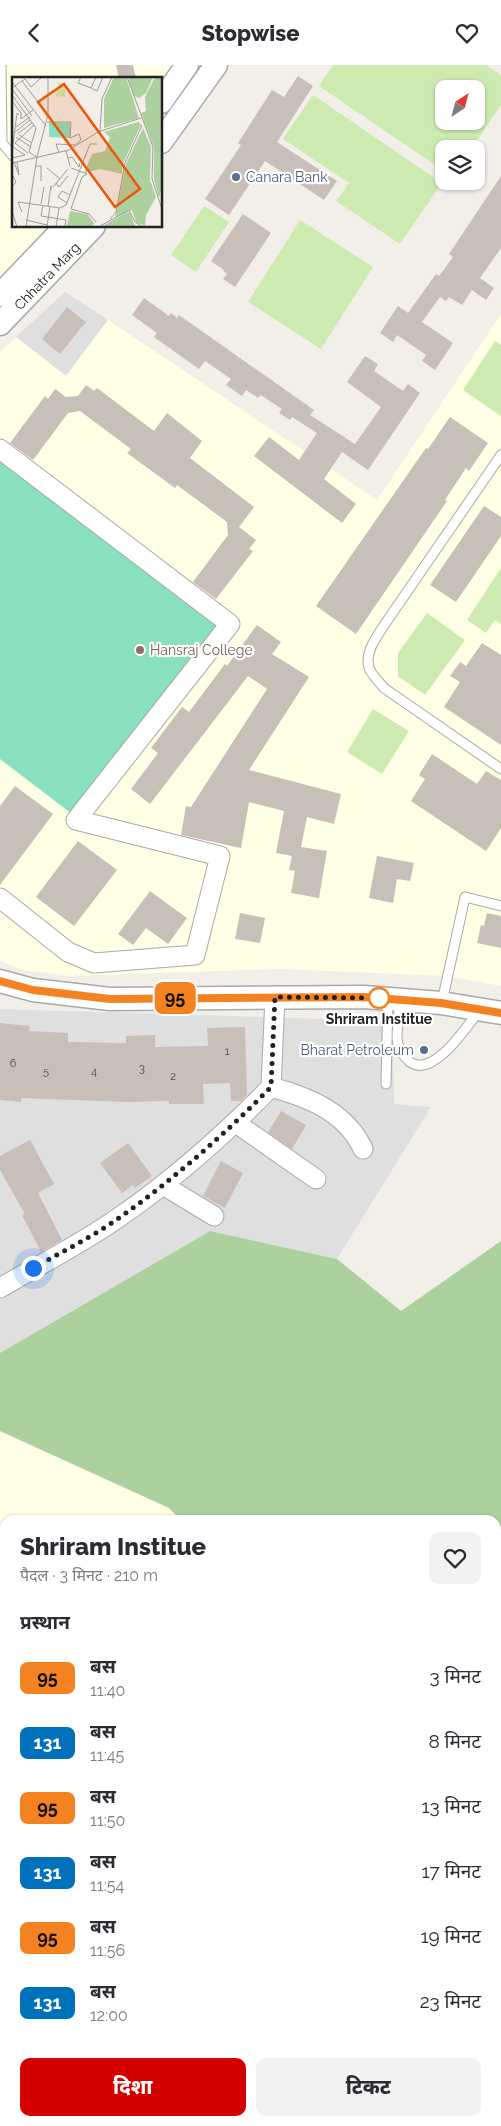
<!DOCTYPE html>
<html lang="hi">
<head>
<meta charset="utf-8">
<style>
  body { margin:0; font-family:Raleway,"Noto Sans Devanagari",sans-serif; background:#f2f2f3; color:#2b2b33; height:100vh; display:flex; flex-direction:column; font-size:19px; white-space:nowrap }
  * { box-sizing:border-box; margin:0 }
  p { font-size:16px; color:#7c7c81 }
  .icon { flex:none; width:28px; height:28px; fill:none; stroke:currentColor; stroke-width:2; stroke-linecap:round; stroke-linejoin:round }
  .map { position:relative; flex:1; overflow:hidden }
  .details { position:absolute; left:0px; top:1450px; width:501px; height:611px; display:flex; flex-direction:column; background:#fff; border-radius:15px 15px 0 0; box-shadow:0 1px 4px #0004 }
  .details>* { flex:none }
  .badge { padding:0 10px; border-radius:8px; font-size:18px; line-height:32px }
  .needle { width:32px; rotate:36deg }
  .buttons { position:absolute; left:435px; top:15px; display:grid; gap:10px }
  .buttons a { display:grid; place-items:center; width:50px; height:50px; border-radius:10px; background:#fff; box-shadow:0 1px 4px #0004; font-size:25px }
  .you { position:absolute; width:25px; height:25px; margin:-12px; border:4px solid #fff; border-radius:50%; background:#1a73e8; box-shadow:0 0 0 8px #1a73e833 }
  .map>.badge { position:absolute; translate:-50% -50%; box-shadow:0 0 0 2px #fff }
  h2 { padding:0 20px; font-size:19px; line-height:45px }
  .round { display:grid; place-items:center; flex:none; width:52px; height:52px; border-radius:10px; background:#f2f2f3 }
  .summary { display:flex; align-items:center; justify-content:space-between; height:85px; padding:0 20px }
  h1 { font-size:24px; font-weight:800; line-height:38px }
  .primary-button { display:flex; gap:10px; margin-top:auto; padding:10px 20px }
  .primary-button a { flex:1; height:58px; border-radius:10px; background:#d40000; color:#fff; font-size:20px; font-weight:800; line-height:58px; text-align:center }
  .primary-button a+a { background:#f2f2f3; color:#2b2b33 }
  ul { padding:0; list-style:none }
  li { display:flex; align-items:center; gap:15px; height:65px; padding:0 20px }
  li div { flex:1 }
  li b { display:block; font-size:19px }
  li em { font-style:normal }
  li .badge { min-width:55px; font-weight:700; text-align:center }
  header { display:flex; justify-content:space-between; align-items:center; height:65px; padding:0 20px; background:#fff; font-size:22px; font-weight:800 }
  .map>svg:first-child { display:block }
</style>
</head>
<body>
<header><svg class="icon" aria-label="back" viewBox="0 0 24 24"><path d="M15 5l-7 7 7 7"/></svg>Stopwise<svg class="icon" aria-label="heart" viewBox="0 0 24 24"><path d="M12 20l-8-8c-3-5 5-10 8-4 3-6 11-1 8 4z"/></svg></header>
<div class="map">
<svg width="501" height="2061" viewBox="0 0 501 2061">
  <rect width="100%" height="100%" fill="#f2efe9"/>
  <g fill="#e0dfdf">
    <polygon points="65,227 108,255 66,311 16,272"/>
    <polygon points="0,944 392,956 394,1039 431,1042 337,1194 210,1166 0,1288"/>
  </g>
  <g fill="#ffffe5">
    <polygon points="0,0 174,0 161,19 161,14 14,14 14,161 51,161 0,213"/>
    <polygon points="501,249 501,921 447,911 280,904 71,911 23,905 0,896 0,287 16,272 66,311 108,255 377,435"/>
    <polygon points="0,1366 169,1443 181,1455 5,1455 5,2056 44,2056 39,2061 0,2061"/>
  </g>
  <g fill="#cdebb0" fill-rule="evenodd">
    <path d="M 333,0 L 486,0 L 501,10 L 501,40 L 471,84 L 444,84 L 444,106 L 319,21 ZM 444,24 L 476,24 L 476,56 L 444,56 Z"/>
    <polygon points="313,30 442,118 400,179 336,136 349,118 283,74"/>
    <polygon points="204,141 229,157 196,207 171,190"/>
    <polygon points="300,155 373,202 321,284 248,237"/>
    <polygon points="495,276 501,280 501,351 463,325"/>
    <polygon points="501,503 501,559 495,555 486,568 467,555"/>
    <polygon points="427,548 465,575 425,630 398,611 398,588"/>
    <polygon points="373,644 409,666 382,709 347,687"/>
  </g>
  <g fill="#add19e">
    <polygon points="210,1166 337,1194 401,1246 501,1176 501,1597 496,1595 496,1455 181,1455 169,1443 0,1366 0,1288"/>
    <polygon points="501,1651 501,2061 82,2061 87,2056 496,2056 496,1656"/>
  </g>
  <polygon fill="#88e0be" points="0,393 217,560 72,749 0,694"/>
  <g fill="#c7bfb8">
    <polygon points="116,0 133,0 136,14 119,14"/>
    <polygon points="298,11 313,21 277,77 337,116 324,135 265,96 229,150 205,134 241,80 238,78 272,25 284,32"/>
    <polygon points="501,111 501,183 480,213 494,223 486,235 472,225 462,240 449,232 446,236 440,232 422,257 453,278 435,305 422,296 426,290 403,274 397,270 393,277 380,268 398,241 408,248 436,209 439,211 453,192 449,189"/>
    <polygon points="243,149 271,168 235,222 223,214 227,209 223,206 224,205 211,196"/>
    <polygon points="144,233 169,251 171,248 177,253 179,250 314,345 310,350 355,379 381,342 347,317 365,291 378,299 374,306 403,326 408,319 420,328 368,405 342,387 324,414 356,439 342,458 254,391 269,372 299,395 317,368 292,352 290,355 279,348 282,344 261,330 258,333 246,325 242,331 226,320 231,314 205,296 199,304 154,272 157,268 132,250"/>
    <polygon points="67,242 86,257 60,289 42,274"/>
    <polygon points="86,320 94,326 97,323 154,366 167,348 202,376 190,393 254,442 239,462 256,475 249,484 253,486 216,534 193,517 228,470 227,457 177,420 175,423 127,388 131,384 80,346 68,348 33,395 10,378 45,331 48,334 55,324 66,332 78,331"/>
    <polygon points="450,352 488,378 469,406 466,403 445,435 447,436 356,569 316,541 426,383 428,384"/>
    <polygon points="484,441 501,452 501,471 456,537 430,520"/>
    <polygon points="257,560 281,577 272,589 309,612 249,705 341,729 334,759 307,752 301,782 327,786 319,833 291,828 295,806 289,805 292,791 276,788 284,746 249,737 241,783 181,770 186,741 191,742 267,624 248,611 150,739 131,724 158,688 151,683 182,642 189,647 225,599 227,601"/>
    <polygon points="482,578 501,590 501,680 444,642 460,617 450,611 460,597 466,601"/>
    <polygon points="432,689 477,719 486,706 501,715 501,763 486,786 411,736 425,714 419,710"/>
    <polygon points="15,721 53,749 0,820 0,741"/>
    <polygon points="78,776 117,805 74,861 36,832"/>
    <polygon points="377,791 414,798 410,816 397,814 393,838 369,833"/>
    <polygon points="150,826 187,853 168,879 146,863 133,880 118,869"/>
    <polygon points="240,848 265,853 260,878 235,874"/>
    <polygon points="487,848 501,851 501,883 477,878 481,860 484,861"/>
    <polygon points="0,958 30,961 29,966 68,968 68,977 126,978 126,971 155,970 155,982 208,981 207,963 245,962 247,1030 241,1036 231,1036 230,1018 203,1019 204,1039 169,1039 169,1036 128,1037 21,1033 21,1037 0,1035"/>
    <polygon points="281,1046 306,1060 292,1084 268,1067"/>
    <polygon points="30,1075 54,1119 38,1128 62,1175 41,1187 22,1150 25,1149 0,1105 0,1091"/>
    <polygon points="128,1078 152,1111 135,1123 133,1120 122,1128 100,1098"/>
    <polygon points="221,1096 243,1108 225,1143 203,1131"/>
  </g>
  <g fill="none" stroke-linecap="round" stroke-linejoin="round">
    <g stroke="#a9a9a9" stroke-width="11">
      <g id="service">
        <polyline points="1,0 2,78 14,92"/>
        <path d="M 501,390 L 387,556 C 378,570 361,590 371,607 C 375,613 380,618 384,623 L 501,704"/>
        <path d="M 400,935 C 399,948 397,961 397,974 C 398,984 403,991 410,997 C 433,1014 467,961 479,946"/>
        <polyline points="442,937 465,832 501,841"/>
        <polyline points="386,1019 388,934"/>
        <polyline points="0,1666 5,1662"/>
        <polyline points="0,1720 5,1720"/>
        <polyline points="0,2026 5,2021"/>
      </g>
    </g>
    <g stroke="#a9a9a9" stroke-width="21">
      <g id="minor">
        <polyline points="0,384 230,559 76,755 220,791 195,890 94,898 68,887 0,833"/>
        <polyline points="271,1022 275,932"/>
        <polyline points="236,1058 316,1114"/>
        <polyline points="163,1120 214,1151"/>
        <path d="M 0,1223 C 39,1200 81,1179 118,1153 C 173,1115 224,1070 271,1022 C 308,1032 346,1047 363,1084"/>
      </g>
    </g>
    <g stroke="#a9a9a9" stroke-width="25">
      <g id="tertiary">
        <polyline points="161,37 187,0"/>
        <polyline points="161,77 216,0"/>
        <polyline points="0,230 66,161"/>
        <polyline points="0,259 94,161"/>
        <polyline points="0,916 33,925 110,934 364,932 441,938 501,948"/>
        <polyline points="496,1642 501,1638"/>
        <polyline points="63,2061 68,2056"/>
      </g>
    </g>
    <use href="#service" stroke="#fff" stroke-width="9"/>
    <use href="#minor" stroke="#fff" stroke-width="19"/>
    <use href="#tertiary" stroke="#fff" stroke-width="22"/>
  </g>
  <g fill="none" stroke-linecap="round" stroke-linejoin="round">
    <g stroke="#fff" stroke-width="11">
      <polyline id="line" points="0,916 33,925 110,934 364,932 441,938 501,948"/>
    </g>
    <use href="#line" stroke="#f58220" stroke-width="8"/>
    <path stroke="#222" stroke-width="5" stroke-dasharray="0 9" d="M 33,1203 C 62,1187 92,1172 119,1153 C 174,1114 224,1070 271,1022 L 275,932 L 379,933"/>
  </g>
  <g fill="#5c6f8a" stroke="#fff" stroke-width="2">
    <circle cx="236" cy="112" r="5"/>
    <circle cx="424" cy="985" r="5"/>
  </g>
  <circle fill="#8d6e63" stroke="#fff" stroke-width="2" cx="140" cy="585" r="5"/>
  <circle fill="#fff" stroke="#f58220" stroke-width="2.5" cx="379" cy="933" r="10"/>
  <g text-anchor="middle" stroke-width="4.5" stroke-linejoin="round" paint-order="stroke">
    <g font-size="11" fill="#4b4948">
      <text x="227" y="990">1</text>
      <text x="13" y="1002">6</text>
      <text x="142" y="1007">3</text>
      <text x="46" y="1010">5</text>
      <text x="94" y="1010">4</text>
      <text x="173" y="1015">2</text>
    </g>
    <g font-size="14" fill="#4e5e75" stroke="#fff" text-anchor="start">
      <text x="246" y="117">Canara Bank</text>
      <text x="414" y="990" text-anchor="end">Bharat Petroleum</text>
    </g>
    <g font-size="14" fill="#222" stroke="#fff">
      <text transform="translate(47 211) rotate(-46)" y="5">Chhatra Marg</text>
    </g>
    <g font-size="14" fill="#785e54" stroke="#fff" text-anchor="start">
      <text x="150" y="590">Hansraj College</text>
    </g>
    <g font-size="14" font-weight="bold" fill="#222" stroke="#fff">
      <text x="379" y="959">Shriram Institue</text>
    </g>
  </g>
  <g transform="translate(12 12)">
    <rect width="150" height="150" fill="#f2efe9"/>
    <path d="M 43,5 L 53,7 L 53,20 L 44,19 L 46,7 Z" fill="#cdebb0"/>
    <path d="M 102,0 L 114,0 L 127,41 L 92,51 L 92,22 ZM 116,0 L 141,0 L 134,16 L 127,21 L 122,19 ZM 143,0 L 150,0 L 150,109 L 147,121 L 142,103 L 142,70 L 129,36 L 134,34 L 133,20 ZM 126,45 L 129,47 L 110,89 L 110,97 L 88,92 L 72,96 L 80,77 L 93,74 L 98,60 L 92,55 ZM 131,51 L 139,70 L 138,103 L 144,120 L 134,138 L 133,149 L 124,145 L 120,133 L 103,140 L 114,87 ZM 58,134 L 75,137 L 82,146 L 80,150 L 55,150 ZM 118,135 L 123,150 L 89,150 L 113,136 Z" fill="#add19e"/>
    <path d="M 37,45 L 58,46 L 58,61 L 37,60 Z" fill="#88e0be"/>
    <path fill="none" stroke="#9f9d99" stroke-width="1" d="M 69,0 L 66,6 L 79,11 L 84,0M 115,0 L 141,70 L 140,102 L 150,132M 10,4 L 13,2 L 19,10 L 30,0M 0,5 L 34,49M 0,11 L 10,4 L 35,37M 79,11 L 85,14 L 91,0M 0,12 L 20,39M 0,18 L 24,51 L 17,75 L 25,80M 0,24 L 9,36 L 9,42 L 21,33M 35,45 L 59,45 L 58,61 L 67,57 L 69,63 L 63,68 L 44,67 L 47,76M 4,50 L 18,40M 88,54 L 90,22 L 100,0M 3,55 L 18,43M 5,57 L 20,46M 7,58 L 20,66M 4,60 L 19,70M 3,66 L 22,48M 3,66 L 16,76M 54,74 L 58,89M 0,75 L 5,36 L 7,38M 0,81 L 13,78 L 1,70M 56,81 L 60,80 L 67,90 L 68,86M 2,85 L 7,98 L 5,85M 0,86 L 57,73 L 86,55 L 129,41M 23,89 L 29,89 L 29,104M 35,91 L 48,102M 59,91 L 75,97 L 70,100 L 59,132 L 77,137 L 84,145M 0,97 L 4,105 L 0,110M 44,106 L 47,110 L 56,99M 41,110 L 56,92M 55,126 L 46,120 L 50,114 L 58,118M 29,127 L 32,110M 31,128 L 29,139 L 54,143 L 53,150M 36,129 L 39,109 L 39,113M 0,134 L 5,150M 10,135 L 6,125 L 48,131 L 54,128 L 78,67 L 85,67M 98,142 L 104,135 L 113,86 L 130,48M 14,143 L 35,148M 88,149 L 117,133 L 123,145 L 131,150M 14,150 L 25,80 L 36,37 L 36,0M 35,150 L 38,129M 44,150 L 47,131"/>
    <path fill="#e8590c" fill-opacity="0.15" stroke="#e8590c" stroke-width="2.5" d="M 52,7 L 128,112 L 103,130 L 26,25 Z"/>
    <rect width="150" height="150" fill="none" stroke="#222" stroke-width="2.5"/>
  </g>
</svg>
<div class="buttons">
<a><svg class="needle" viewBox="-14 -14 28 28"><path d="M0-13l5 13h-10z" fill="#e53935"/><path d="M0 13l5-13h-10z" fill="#7c7c81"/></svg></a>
<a><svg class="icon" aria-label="layers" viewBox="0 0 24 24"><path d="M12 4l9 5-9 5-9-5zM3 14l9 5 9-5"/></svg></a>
</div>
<div class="you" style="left:33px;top:1203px"></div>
<b class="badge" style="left:175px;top:933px;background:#f58220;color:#111">95</b>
<section class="details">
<div class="summary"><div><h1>Shriram Institue</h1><p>पैदल · 3 मिनट · 210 m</p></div><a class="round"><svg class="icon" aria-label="heart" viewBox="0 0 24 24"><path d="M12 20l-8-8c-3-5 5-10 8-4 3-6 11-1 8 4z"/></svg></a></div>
<h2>प्रस्थान</h2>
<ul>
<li><span class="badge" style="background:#f58220;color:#111">95</span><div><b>बस</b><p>11:40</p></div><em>3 मिनट</em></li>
<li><span class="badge" style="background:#0072bc;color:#fff">131</span><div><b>बस</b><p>11:45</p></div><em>8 मिनट</em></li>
<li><span class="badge" style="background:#f58220;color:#111">95</span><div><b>बस</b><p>11:50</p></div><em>13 मिनट</em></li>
<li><span class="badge" style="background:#0072bc;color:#fff">131</span><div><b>बस</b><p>11:54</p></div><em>17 मिनट</em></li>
<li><span class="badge" style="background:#f58220;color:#111">95</span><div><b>बस</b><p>11:56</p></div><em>19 मिनट</em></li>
<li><span class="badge" style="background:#0072bc;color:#fff">131</span><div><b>बस</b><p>12:00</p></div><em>23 मिनट</em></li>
</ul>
<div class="primary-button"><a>दिशा</a><a>टिकट</a></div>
</section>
</div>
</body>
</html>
